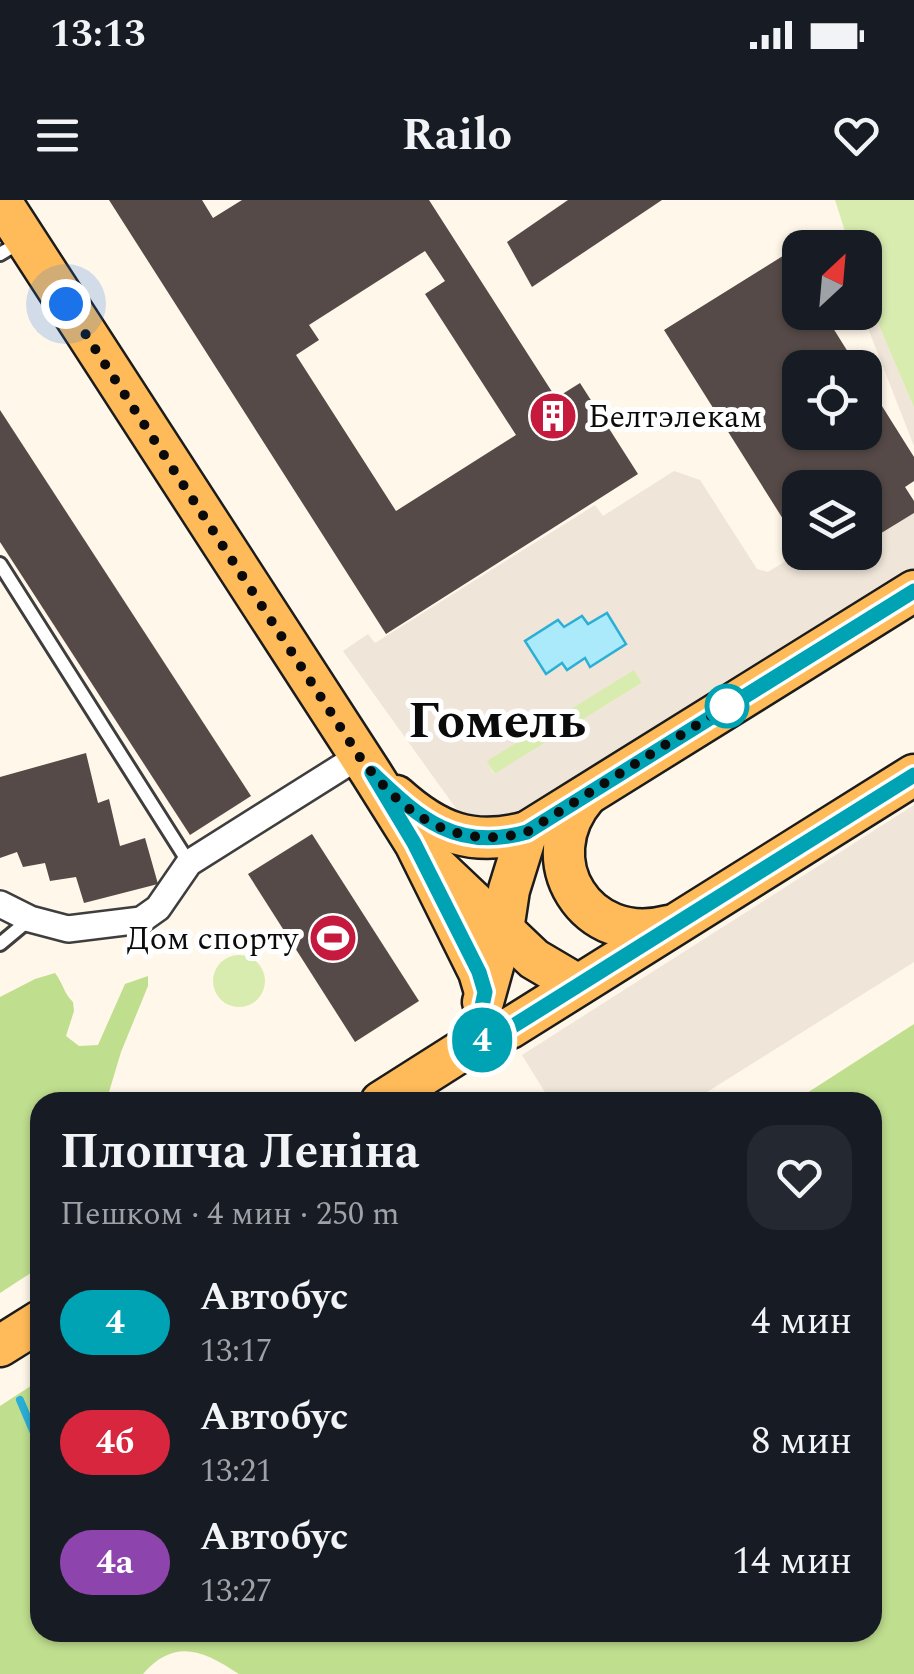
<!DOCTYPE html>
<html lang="ru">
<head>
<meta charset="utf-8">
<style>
  body { margin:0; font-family:Spectral,serif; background:#242831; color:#f1f3f6; height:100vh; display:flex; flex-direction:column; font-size:38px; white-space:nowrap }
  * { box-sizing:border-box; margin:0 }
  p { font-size:32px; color:#9ea1a6 }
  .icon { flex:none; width:55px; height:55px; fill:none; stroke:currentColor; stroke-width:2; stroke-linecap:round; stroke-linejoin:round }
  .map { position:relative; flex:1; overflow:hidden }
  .sheet { position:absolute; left:30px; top:892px; width:852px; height:550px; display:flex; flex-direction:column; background:#171b24; border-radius:30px; box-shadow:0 2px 8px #0004 }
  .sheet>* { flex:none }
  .badge { padding:0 20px; border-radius:32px; font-size:35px; line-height:65px }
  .needle { width:65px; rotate:26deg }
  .controls { position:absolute; left:782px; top:30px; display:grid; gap:20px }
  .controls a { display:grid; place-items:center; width:100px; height:100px; border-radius:20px; background:#171b24; box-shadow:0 2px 8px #0004; font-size:50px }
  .you { position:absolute; width:50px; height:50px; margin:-25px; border:8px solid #fff; border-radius:50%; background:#1a73e8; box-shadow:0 0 0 15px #1a73e833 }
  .map>.badge { position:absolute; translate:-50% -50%; box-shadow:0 0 0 5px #fff }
  .round { display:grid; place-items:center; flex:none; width:105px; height:105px; border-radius:30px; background:#242831 }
  .summary { display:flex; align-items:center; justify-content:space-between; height:170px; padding:0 30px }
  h1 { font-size:48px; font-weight:700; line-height:75px }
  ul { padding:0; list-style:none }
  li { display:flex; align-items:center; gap:30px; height:120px; padding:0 30px }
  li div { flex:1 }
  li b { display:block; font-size:38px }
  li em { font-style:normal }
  li .badge { min-width:110px; font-weight:700; text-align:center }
  .status { display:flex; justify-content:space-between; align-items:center; height:70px; padding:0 50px; background:#171b24; direction:ltr }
  .status svg { height:28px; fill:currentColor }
  header { display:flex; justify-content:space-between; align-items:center; height:130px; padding:0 30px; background:#171b24; font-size:45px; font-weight:700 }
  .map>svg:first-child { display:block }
</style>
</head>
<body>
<div class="status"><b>13:13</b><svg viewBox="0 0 49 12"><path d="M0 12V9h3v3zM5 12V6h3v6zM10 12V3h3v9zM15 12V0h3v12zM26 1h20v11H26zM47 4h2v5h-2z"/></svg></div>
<header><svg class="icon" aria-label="menu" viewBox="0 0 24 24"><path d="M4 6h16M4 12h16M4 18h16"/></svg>Railo<svg class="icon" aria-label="heart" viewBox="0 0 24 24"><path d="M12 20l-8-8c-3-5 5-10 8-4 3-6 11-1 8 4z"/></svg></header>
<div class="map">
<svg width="914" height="1474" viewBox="0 0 914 1474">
  <rect width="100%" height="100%" fill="#fff7e9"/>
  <g fill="#d9ecb0">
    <polygon points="835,0 914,0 914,208 865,93 865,48 850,47"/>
    <polygon points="634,469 642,483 495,574 486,561"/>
    <circle cx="239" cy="781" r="26"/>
  </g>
  <g fill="#bfde8e">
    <path d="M 55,773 C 63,783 64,794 73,802 L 74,811 L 66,836 L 79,846 L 98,845 L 125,784 L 148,776 L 148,786 L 121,852 L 106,902 L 40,902 L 40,1067 L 0,1093 L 0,797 L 35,779 Z"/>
    <path d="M 914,824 L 914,1474 L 239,1474 C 204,1451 175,1437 143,1474 L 0,1474 L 0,1206 L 40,1180 L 40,1432 L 872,1432 L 872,902 L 793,902 Z"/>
  </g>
  <g fill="#efe5d9" fill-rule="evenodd">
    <polygon points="865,93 914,208 914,246 862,113 865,112"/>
    <path d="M 674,271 L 700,280 L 757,369 L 768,372 L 800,352 L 833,353 L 838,360 L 851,353 L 865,352 L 865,343 L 914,313 L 914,370 L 695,512 L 502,626 L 460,614 L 343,451 L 368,434 L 375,443 L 595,305 L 603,316 ZM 634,470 L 642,483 L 494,574 L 487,561 Z"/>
    <polygon points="914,605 914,762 691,902 551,902 522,855"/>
  </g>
  <polygon fill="#aaeafb" stroke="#2bafd7" stroke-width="2.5" points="607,413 626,444 590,467 585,458 567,470 562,463 546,474 525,441 558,420 564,427 582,416 588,424"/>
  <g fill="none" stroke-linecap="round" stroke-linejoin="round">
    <polyline stroke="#2bafd7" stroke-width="8" points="20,1200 40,1247"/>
  </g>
  <g fill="#554a47" fill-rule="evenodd">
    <path d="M 109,0 L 202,0 L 213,18 L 242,0 L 429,0 L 556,198 L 580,183 L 638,274 L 386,434 ZM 425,51 L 445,81 L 425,94 L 516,235 L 396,311 L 296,155 L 319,140 L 309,125 Z"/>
    <polygon points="568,0 662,0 532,87 507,42"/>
    <polygon points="786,54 800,76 800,112 823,112 858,168 800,168 800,232 865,232 865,179 914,257 914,281 905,287 914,301 914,313 865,343 865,288 800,288 800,346 664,130"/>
    <polygon points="0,210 251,596 190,635 0,342"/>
    <polygon points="86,553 98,603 109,599 120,646 145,638 158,684 84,703 76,677 50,681 45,663 23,667 17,652 0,658 0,577"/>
    <polygon points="312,634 419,801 355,842 248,674"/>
  </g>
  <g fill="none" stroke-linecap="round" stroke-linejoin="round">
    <g stroke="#3e3e3e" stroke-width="18">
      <g id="lane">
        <polyline points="0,54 22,41"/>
        <polyline points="0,364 189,663"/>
        <polyline points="0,744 30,719"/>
      </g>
    </g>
    <g stroke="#3e3e3e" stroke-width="30">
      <polyline id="street" points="0,704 30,719 68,729 141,720 158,708 189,663 359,556"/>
    </g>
    <g stroke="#1c1c1c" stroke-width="45">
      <g id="primary">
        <polyline points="0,0 371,573 415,643 479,772 485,792"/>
        <path d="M 396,596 C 437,633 473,647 527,632 L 914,391"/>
        <path d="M 586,596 C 531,660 586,748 668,726"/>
        <polyline points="438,668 534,759 578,785"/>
        <polyline points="483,802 503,730 509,690 527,632"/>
        <polyline points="381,902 474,843 510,828 914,575"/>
        <polyline points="0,1146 40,1121"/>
      </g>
    </g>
    <use href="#lane" stroke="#fff" stroke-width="12"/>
    <use href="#street" stroke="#fff" stroke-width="25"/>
    <use href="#primary" stroke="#ffbb59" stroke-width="40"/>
  </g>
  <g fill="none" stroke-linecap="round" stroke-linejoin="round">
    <g stroke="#fff" stroke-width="22">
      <path id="line" d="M 914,391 L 527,632 C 457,652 420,619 372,573 L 414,643 L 479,772 L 485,792 L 474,844 L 510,828 L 914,575"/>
    </g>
    <use href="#line" stroke="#00a3b4" stroke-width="15"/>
    <path stroke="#0b0b0b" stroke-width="10" stroke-dasharray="0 18" d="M 66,104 L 359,556 C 401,613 454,652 527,632 L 727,506"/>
  </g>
  <defs>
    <g id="building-disc" transform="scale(2.5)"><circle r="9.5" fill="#c51a3e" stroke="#fff"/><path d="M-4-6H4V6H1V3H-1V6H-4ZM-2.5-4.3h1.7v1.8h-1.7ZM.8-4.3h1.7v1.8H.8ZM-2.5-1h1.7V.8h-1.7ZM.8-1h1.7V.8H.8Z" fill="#fff"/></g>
    <g id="stadium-disc" transform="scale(2.5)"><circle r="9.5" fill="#c51a3e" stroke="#fff"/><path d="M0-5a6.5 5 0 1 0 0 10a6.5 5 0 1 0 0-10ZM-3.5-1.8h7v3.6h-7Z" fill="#fff"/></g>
  </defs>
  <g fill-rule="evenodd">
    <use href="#building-disc" x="553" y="216"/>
    <use href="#stadium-disc" x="333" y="738"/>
  </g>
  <circle fill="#fff" stroke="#00a3b4" stroke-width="5" cx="727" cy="506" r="20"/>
  <g text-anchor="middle" stroke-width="10" stroke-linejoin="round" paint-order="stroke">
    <g font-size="32" fill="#0b0b0b" stroke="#fff" text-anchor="start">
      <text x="588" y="227">Белтэлекам</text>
      <text x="298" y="749" text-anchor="end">Дом спорту</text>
    </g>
    <g font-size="52" font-weight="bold" fill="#0b0b0b" stroke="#fff">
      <text x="497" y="537">Гомель</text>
    </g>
  </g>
</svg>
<div class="controls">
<a><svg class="needle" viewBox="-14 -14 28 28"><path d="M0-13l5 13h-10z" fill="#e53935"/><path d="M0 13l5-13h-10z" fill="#9ea1a6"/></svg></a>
<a><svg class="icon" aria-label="locate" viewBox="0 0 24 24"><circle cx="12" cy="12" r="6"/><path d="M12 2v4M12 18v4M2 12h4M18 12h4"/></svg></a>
<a><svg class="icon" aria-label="layers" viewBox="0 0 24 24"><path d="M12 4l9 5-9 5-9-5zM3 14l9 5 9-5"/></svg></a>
</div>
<div class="you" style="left:66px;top:104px"></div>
<b class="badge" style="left:482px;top:840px;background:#00a3b4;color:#fff">4</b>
<section class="sheet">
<div class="summary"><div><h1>Плошча Леніна</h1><p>Пешком · 4 мин · 250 m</p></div><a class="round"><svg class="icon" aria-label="heart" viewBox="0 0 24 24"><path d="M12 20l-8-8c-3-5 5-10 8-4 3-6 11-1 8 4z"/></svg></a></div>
<ul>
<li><span class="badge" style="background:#00a3b4;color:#fff">4</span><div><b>Автобус</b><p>13:17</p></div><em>4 мин</em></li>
<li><span class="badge" style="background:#d7263d;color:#fff">4б</span><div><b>Автобус</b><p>13:21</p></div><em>8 мин</em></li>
<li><span class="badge" style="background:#8e44ad;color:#fff">4а</span><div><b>Автобус</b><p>13:27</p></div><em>14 мин</em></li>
</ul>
</section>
</div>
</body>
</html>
